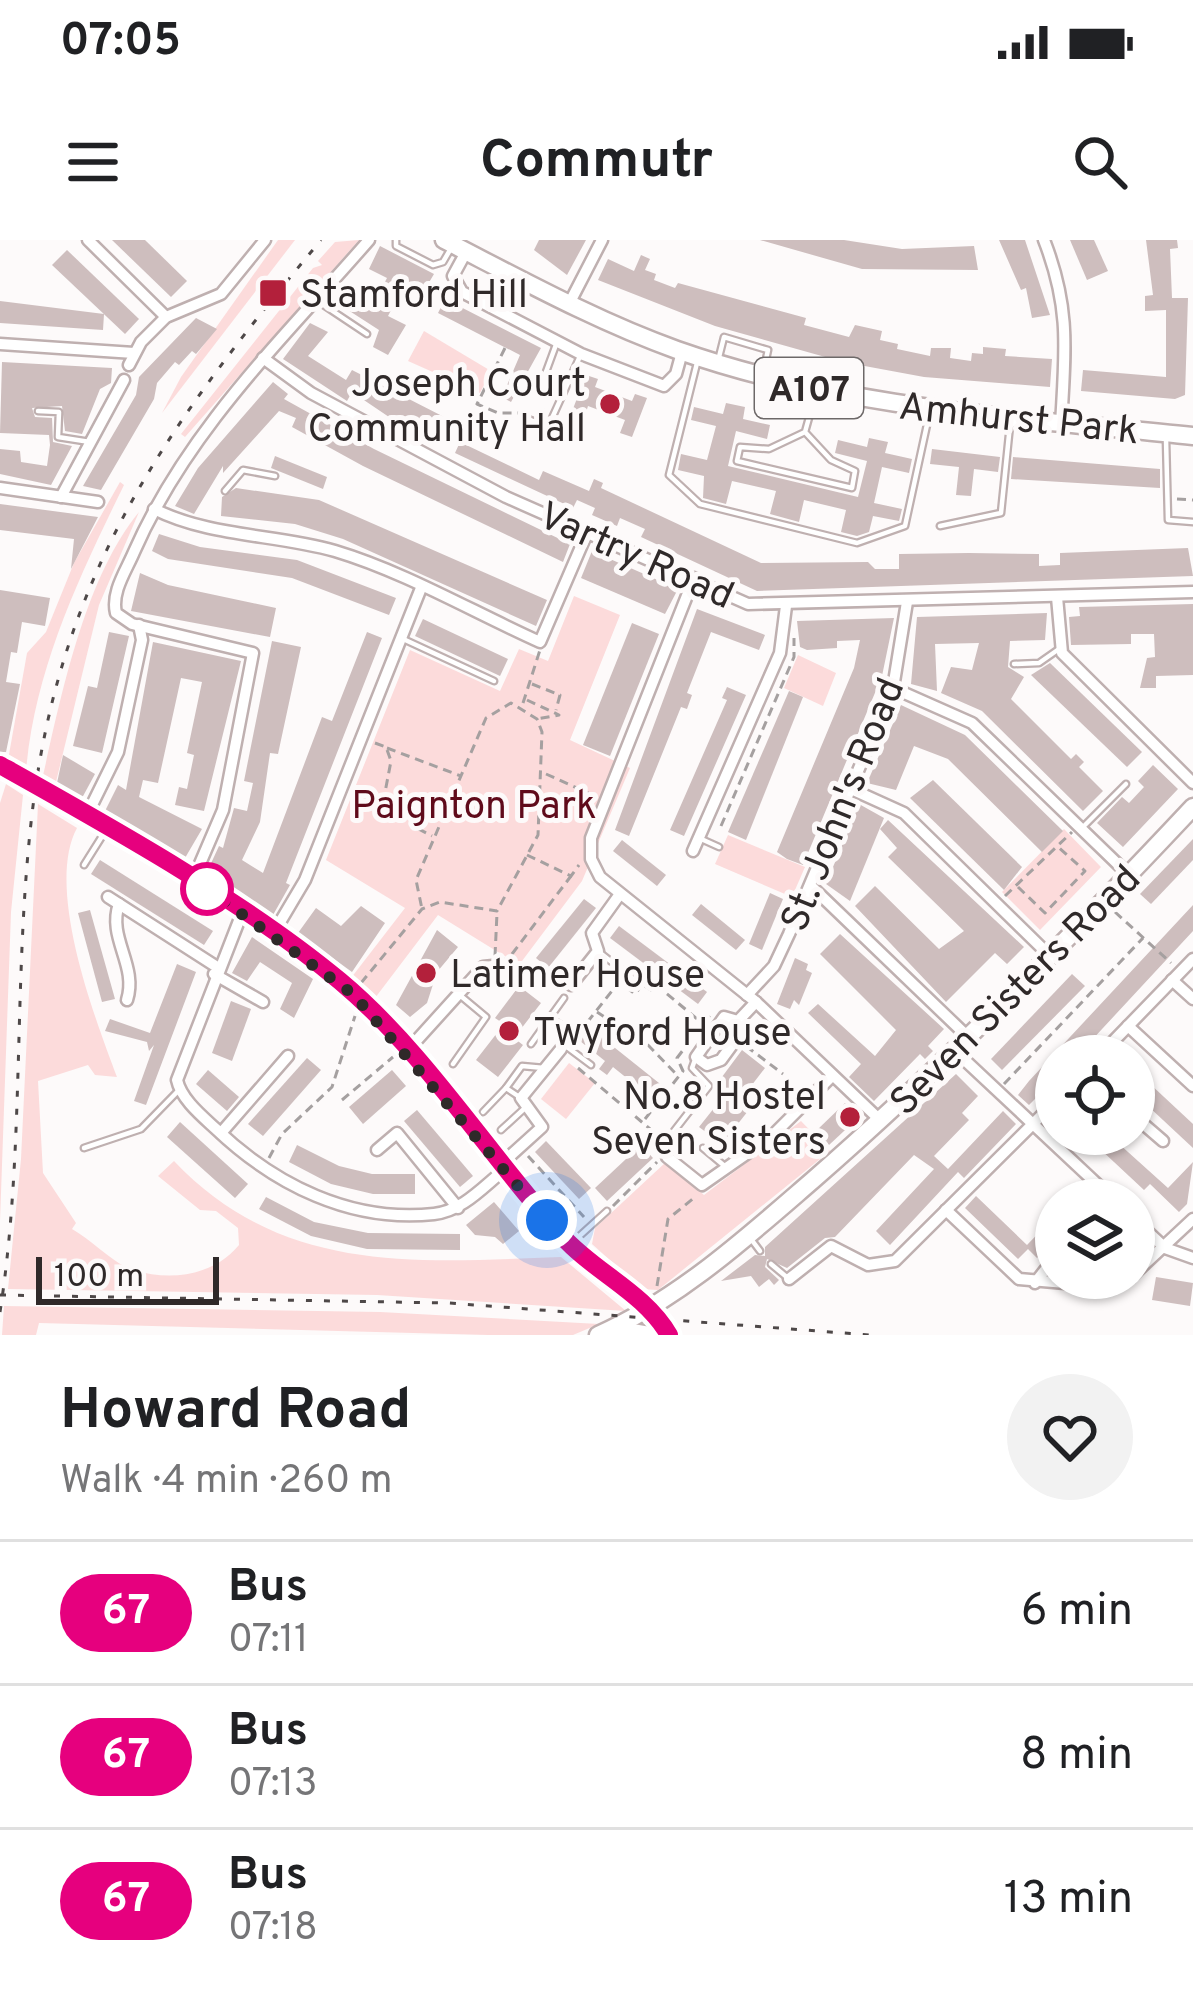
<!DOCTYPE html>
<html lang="en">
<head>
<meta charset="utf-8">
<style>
  body { margin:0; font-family:Overpass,sans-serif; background:#f2f2f2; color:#202124; height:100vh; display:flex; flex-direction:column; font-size:45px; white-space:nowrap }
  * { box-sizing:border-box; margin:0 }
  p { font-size:39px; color:#757577 }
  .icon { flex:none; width:66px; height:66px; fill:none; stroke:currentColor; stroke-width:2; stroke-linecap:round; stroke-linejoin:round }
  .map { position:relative; height:1095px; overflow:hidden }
  .details { display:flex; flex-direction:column; background:#fff; flex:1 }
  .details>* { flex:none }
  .badge { padding:0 24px; border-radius:39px; font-size:42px; line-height:78px }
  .tools { position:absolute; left:1035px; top:795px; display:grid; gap:24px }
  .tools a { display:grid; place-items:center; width:120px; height:120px; border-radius:50%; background:#fff; box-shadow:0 3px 9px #0004; font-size:60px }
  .scale { position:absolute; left:36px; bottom:30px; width:183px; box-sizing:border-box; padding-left:12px; border:6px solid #2f2929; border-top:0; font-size:33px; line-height:42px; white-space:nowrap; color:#2f2929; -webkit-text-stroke:9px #fdfafa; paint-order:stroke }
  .you { position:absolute; width:60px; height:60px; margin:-30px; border:9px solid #fff; border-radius:50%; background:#1a73e8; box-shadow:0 0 0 18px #1a73e833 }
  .map>.badge { position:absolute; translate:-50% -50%; box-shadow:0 0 0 6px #fff }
  .round { display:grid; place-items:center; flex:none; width:126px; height:126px; border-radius:63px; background:#f2f2f2 }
  .head { display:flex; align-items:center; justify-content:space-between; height:204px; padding:0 60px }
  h1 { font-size:57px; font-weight:700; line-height:90px }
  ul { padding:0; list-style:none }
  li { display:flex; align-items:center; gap:36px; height:144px; padding:0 60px; border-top:3px solid #e0e0e0 }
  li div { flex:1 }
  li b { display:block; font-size:45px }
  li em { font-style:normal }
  li .badge { min-width:132px; font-weight:700; text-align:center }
  .status { display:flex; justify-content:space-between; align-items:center; height:84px; padding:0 60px; background:#fff; direction:ltr }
  .status svg { height:33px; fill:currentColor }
  header { display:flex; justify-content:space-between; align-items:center; height:156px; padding:0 60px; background:#fff; font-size:54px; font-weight:700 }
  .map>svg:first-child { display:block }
</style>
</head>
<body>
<div class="status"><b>07:05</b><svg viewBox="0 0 49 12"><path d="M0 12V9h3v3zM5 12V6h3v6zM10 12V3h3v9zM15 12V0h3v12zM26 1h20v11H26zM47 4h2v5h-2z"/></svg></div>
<header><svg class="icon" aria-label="menu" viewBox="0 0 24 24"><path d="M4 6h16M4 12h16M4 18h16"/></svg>Commutr<svg class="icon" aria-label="search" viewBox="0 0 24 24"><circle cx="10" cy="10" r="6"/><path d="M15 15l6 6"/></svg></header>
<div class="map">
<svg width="1193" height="1095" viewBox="0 0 1193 1095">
  <rect width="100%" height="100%" fill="#fdfafa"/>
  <g fill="#fcdbdb">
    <polygon points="278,0 295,0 162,173 181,137"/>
    <polygon points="359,0 185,197 181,194 313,28 322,25 318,21 335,2"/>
    <polygon points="424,91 491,131 480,153 408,121"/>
    <path d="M 120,242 L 124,245 C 78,339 35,429 26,531 L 8,520 L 27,413 L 46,392 L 74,323 Z"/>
    <path d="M 139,272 L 99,365 L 55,546 L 42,540 C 61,457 84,339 139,272 Z"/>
    <polygon points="574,356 620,375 570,500 630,528 582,641 519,725 438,675 372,762 351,738 405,668 326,620 410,410 500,451 519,409 548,421"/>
    <polygon points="798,415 836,433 823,466 784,448"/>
    <polygon points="6,544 23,555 11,672 0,981 0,563"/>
    <path d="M 38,564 L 77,588 C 45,647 94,776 117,837 L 95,835 L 88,825 L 38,841 L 43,933 L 76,983 L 72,989 C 90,999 109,1019 126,1027 C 165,1043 213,1037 239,1005 L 238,988 L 216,971 L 200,970 L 158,936 L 174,921 C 283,1036 418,1022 561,1017 L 626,1071 L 377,1055 L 8,1049 L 21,919 Z"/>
    <polygon points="1064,589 1101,627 1040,690 1002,652"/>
    <polygon points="728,595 805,627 792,657 715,624"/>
    <polygon points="569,823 595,843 566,879 541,859"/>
    <polygon points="801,881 830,911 658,1050 642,1049 592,1004 595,988 666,922 704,955"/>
    <polygon points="4,1066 380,1072 599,1084 573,1095 488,1095 39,1083 36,1095 2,1095"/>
  </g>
  <g fill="#cebebe">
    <polygon points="112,0 145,0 187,41 171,57"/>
    <polygon points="539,0 586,0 567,35 534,10"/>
    <polygon points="760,0 844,0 902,9 974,6 978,30 862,29"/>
    <polygon points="999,0 1025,0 1050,75 1032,78 1026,48 1021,50"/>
    <polygon points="1070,0 1094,0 1108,31 1087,40"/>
    <polygon points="1146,0 1177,0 1178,8 1170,9 1172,58 1188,58 1185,155 1175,159 1081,151 1083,130 1166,137 1166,70 1145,71 1145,56 1153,55"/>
    <polygon points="380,6 434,34 421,56 403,47 388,76 406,85 388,115 373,107 379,90 334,61 346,47 361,62 369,56 370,70 387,38 369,29"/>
    <polygon points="67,10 139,79 125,94 52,25"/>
    <polygon points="641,15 650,19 645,30 656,34 654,40 675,48 678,43 806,78 804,85 849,97 855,85 882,91 880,100 898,104 897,109 930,116 931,108 951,108 950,118 971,121 972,113 983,114 983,107 1006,109 1005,116 1052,119 1050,147 924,137 843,122 715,86 598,40 608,19 634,31"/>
    <polygon points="445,59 541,108 511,162 502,157 520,115 438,73"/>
    <polygon points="0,61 104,74 103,90 0,83"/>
    <polygon points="196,78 217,89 196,114 192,111 179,125 175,122 157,143 154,159 101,250 83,246 136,155 139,137"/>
    <polygon points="310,83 328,92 308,116 346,140 352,130 450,180 463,189 455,204 400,175 389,177 352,152 347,161 283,119"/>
    <polygon points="2,122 112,128 111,143 100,149 82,194 65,191 62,166 32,168 35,177 52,178 53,202 72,206 51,245 0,234 0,209 20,211 21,222 47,226 50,205 49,195 0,193"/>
    <polygon points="586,135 598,139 595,147 632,161 635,154 647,158 632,197 620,193 625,180 588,166 584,179 571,174"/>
    <polygon points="273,142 288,154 284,159 374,209 570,304 563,322 363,226 292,187 296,178 279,171 223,233 223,226 194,274 175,266 198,228"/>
    <polygon points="726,163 745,167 743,179 770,185 767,199 736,191 728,226 858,257 867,221 835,213 838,200 867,207 869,198 888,202 885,213 912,219 909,233 882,227 874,263 902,269 899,281 873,276 869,292 857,296 841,292 846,270 804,260 799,282 770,274 776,251 732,241 726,264 703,258 704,236 678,230 681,214 707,220 716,186 691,180 694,167 723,174"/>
    <polygon points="460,202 539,240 543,231 589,251 594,239 603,243 601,248 761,323 868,322 875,329 899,329 899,314 969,313 1039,314 1039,326 1060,325 1060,313 1188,308 1193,336 757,351 641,297 645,289 620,278 617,286 592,275 595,268 577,260 573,268 455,213"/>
    <polygon points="932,209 1000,217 998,232 974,229 971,256 956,255 959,227 930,224"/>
    <polygon points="275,216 327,237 323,249 271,228"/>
    <polygon points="1013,217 1160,229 1160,248 1011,239"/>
    <polygon points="236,248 319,260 547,360 536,386 343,299 295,284 221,276 222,257"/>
    <polygon points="0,264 98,277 71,329 74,299 0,290"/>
    <polygon points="159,294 200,307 297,320 396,358 389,375 292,338 168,319 152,311"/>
    <polygon points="592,311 678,349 665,374 581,338"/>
    <polygon points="140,333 168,345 276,368 270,397 131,371"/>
    <polygon points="0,350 50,358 45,386 22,382 17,413 11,412 6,442 20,444 6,512 0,512"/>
    <polygon points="1193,364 1193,435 1156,436 1156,448 1140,448 1147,418 1155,417 1154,394 1131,394 1131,404 1071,405 1069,377 1080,376 1079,367"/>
    <polygon points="697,369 765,395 759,410 711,392 687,453 692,455 687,469 681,467 629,596 615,590"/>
    <polygon points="1047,373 1045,400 1010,401 1008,427 1024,437 1011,459 1071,519 1076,514 1084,522 1079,527 1103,551 1083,571 982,471 941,453 951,427 972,430 979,403 935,404 937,451 911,444 917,377"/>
    <polygon points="894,378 882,436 803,625 787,619 777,612 854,428 860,400 837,401 837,408 807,410 800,407 797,381"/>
    <polygon points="423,379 508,419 500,436 415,396"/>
    <polygon points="632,383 659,394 610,516 583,505"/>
    <polygon points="109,392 129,396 102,513 73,506 88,446 97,448"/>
    <polygon points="367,392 382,398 286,643 290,645 273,675 207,632 219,606 223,608 234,568 247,571 253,543 244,541 272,401 301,407 278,514 270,513 260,582 242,620 263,633 322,477 332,481"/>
    <polygon points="153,402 241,421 204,571 175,565 179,547 187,549 194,515 187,513 202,442 181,438 158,543 143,540 139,557 202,589 185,618 105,571 118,545 126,550"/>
    <polygon points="1050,423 1142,512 1127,527 1031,435"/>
    <polygon points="727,447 746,455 684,596 670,590 727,460 722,458"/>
    <polygon points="789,451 803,457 746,600 728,592"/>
    <polygon points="901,465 965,495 1063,591 1042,612 948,519 914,506 896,550 867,543"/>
    <polygon points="63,515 95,534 82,558 57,543"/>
    <polygon points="1153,525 1178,549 1123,607 1097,583 1122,557 1129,563 1144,547 1138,541"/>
    <polygon points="933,540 1022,627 1004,650 910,558"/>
    <polygon points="859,564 884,578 850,661 826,644"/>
    <polygon points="888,580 1024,707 1007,724 995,713 946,762 855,666 875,646 939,709 964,691 888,617 897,608 880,589"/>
    <polygon points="1193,599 1193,620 1151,664 1140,654"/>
    <polygon points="622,600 666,635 657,646 613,611"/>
    <polygon points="100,620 213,691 204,705 91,634"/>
    <polygon points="770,653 783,659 762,710 749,704"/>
    <polygon points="584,659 596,668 548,728 536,718"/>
    <polygon points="701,664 745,700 736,710 692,675"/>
    <polygon points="1193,665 1193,691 1077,816 1056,816 1056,838 1029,865 1018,855 1029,841"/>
    <polygon points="361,666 385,683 352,732 298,693 316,668 341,686"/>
    <polygon points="90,670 115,759 102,762 78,673"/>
    <polygon points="619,686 707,752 698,764 610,698"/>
    <polygon points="437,690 458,707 437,732 427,763 410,777 396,765"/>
    <polygon points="840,694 944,789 928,806 933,811 925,819 920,814 874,861 849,837 861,824 808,773 818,764 875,816 896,790 820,714"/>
    <polygon points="252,697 313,739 294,778 280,769 292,743 260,722 247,741 232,733"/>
    <polygon points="795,718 808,724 806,730 812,733 799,765 794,760 790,769 777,764"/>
    <polygon points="177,724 196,732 146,865 134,861 154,805 149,811 147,802 105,791 110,779 150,793"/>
    <polygon points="1072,734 1085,746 1002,830 991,819"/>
    <polygon points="519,746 541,763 514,798 523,805 498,837 476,820 504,784 495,778"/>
    <polygon points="231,761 251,769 232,821 212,813"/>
    <polygon points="590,788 664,847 654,860 613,827 607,835 599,829 605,821 580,801"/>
    <polygon points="742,810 765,828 738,863 748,871 722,904 699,887 726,853 716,845"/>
    <polygon points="307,818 321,830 263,896 248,884"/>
    <polygon points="1134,829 1193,884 1193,908 1134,853"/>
    <polygon points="208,830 239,857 227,871 196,844"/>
    <polygon points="392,830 406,846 363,884 349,867"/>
    <polygon points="956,834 978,856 962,873 969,880 934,916 948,929 1003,871 1016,884 964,938 958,932 890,1005 876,991 934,929 914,915 835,997 825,998 787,1028 767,1019 765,1027 779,1040 774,1045 769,1039 759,1047 751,1036 721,1041 755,1015 765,1016 765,1007"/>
    <polygon points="845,863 858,878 829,905 816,891"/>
    <polygon points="417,870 473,936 460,947 404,881"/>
    <polygon points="180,882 248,944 235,958 167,897"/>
    <polygon points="1084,894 1108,894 1168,948 1193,922 1187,964 1179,972 1150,944 1144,950"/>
    <polygon points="546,901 591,948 579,959 535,912"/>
    <polygon points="297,905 339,926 372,934 415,934 415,954 373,954 331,944 289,922"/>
    <polygon points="641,905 653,918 607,961 595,948"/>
    <polygon points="976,956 1027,1005 1056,975 1056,998 1037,1018 1028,1009 1018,1019 965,968"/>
    <polygon points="266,957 314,982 368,993 460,994 460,1010 367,1009 311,996 259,969"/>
    <polygon points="494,962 519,991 503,1004 495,997 475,995 466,985"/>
    <polygon points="1156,1037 1193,1043 1190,1066 1152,1060"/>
  </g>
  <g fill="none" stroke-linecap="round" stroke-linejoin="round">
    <g stroke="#bfb0b0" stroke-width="9">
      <g id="service">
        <polyline points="396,0 396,6 433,25 443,22 450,10"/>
        <polyline points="316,60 367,94"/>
        <polyline points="557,102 543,140 564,150"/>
        <polyline points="719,117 724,97 768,110 763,133"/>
        <polyline points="698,119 669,235 700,264 857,303 905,286 930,171"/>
        <polyline points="38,171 59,172 58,197 90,202"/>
        <polyline points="528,179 548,187"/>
        <polyline points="805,192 769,209 740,207 737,221 852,248 855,231 831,220 805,192 815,156"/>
        <polyline points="1166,199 1168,280 1193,282"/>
        <polyline points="571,200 548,187 581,114"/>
        <polyline points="225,251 243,230 275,236"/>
        <polyline points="940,286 1001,273 1010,185"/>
        <polyline points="401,398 494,441"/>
        <polyline points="1014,424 1039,423 1059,409"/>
        <polyline points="1085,585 1126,544"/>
        <polyline points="699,598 719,607"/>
        <polyline points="84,625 106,590"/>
        <polyline points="599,712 632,738"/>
        <polyline points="549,778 563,786 569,798 561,808"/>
        <polyline points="531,804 564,758"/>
        <polyline points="567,807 591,825"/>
        <polyline points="453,824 486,777 462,757"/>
        <polyline points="518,856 506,848 522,826 544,828"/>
        <polyline points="483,872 506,848"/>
        <polyline points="501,890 525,868"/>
        <polyline points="674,891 709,846 692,828 696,817"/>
        <polyline points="84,908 141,889 179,850"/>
        <polyline points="703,908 727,928"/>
        <polyline points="751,999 760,1011"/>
        <polyline points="574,1001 607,971"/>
        <polyline points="771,1024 789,1039"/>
      </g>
    </g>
    <g stroke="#bfb0b0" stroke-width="15">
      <g id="minor">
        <polyline points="88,0 166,77"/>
        <path d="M 1044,0 C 1071,69 1065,112 1061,185"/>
        <polyline points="466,12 453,36 462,52 581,114 664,146 676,134 682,112"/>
        <polyline points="569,64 602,0"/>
        <polyline points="0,104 134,113"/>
        <polyline points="263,118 311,153 506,257 748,364 1193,352"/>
        <polyline points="129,125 141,102 166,77 221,54 265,0"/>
        <polyline points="0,248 98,262"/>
        <polyline points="61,257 124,140"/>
        <path d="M 154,269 C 210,297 275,294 335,311 C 405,332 473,372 540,402 L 587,293"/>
        <polyline points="694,338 591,598 591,619 600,637 756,762 881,881"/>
        <polyline points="1057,357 1062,413 1193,543"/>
        <polyline points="893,448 972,483 1129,635"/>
        <polyline points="851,549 904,573 1050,716"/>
        <polyline points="86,577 118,512 142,400 139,385"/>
        <polyline points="693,611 780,413 786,366"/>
        <path d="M 193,640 L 223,570 L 253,413 L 132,384 L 116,373 C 111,352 126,331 134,312 C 188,189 283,99 369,0"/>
        <polyline points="811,646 968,797"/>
        <polyline points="108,657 217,727"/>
        <path d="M 119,664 C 107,698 138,725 127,760"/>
        <path d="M 242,673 L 177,840 C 181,859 202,876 216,889 C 275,945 351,983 434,974 C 462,971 482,948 503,931"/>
        <polyline points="273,694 305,640 421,348"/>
        <polyline points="214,734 263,762"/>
        <polyline points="1172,740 1193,759"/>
        <polyline points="571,745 598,711 592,693 620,654"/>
        <polyline points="747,755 774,726 789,694 893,448 907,362"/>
        <polyline points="738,781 724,777 696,817 707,825 721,820 743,790 738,781 756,762"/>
        <polyline points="1128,786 1193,846"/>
        <polyline points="954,810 1114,960"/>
        <polyline points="407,811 483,727 503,725 521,736"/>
        <polyline points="1099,816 1193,719"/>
        <polyline points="1134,876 1163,901"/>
        <polyline points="221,893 288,816"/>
        <polyline points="377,910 397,893 458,968"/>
        <polyline points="667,917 702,945 772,896 832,836"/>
        <polyline points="500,925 542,887 521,858 561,809"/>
        <polyline points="946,970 1019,1039 1111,1047 1130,1038"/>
        <polyline points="1134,979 1165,1008 1193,1018"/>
        <polyline points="1134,1034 1193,979"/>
        <polyline points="789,1039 831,1006 868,1025 895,1021 1056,861"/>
        <polyline points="1035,1043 1056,1016"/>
      </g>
    </g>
    <g stroke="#bfb0b0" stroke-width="20">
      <path id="secondary" d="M 0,525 C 112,589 241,658 340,741 C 423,811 484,909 556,989 C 590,1027 643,1051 669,1095"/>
    </g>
    <g stroke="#bfb0b0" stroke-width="21">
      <path id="primary" d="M 444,0 C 520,39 596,81 677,110 C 845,169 1018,178 1193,196"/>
    </g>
    <g stroke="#bfb0b0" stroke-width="21">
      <g id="trunk">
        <polyline points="615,1089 649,1095"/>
        <path d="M 598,1095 C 679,1059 747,997 813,940 C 947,823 1072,696 1193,567"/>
      </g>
    </g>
    <g stroke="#a5a0a0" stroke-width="3" stroke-dasharray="9 6" stroke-linecap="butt">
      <polyline points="505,108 477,164 498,173 525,173"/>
      <polyline points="1177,259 1193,260"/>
      <polyline points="532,444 560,455 556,470"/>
      <polyline points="527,460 559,475 537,479"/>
      <polyline points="523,463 540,410"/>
      <polyline points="375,503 386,507 391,521 382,568"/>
      <polyline points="387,508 461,536"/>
      <polyline points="546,534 597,557"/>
      <polyline points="358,559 398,577 412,574 415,587 432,596"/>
      <polyline points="721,586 794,417 794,398"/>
      <polyline points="527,615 571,636 579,625"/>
      <polyline points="1018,647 1045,673 1085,631 1058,607"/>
      <polyline points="1005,656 1072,592"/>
      <polyline points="1115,672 1171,723"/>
      <polyline points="512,714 571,636"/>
      <polyline points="495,716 497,673"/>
      <polyline points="361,743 422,669 440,662 497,671 538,595 542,492 537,479 511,463 486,478 416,640 422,669"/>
      <polyline points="645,746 651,750 655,744 702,783"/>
      <polyline points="597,772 649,806 678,836"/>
      <polyline points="578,794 619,742 635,754 643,744"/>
      <polyline points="746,806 783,834"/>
      <polyline points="578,828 669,905"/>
      <polyline points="1004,844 1143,698"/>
      <polyline points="342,860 393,817"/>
      <polyline points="645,879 683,831 677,818 710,775"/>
      <polyline points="528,916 584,977"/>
      <polyline points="269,918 282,894 332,847 355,776"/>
      <polyline points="613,966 657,922"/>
      <polyline points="657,1046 668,979 695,957"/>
    </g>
    <use href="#service" stroke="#fff" stroke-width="4.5"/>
    <use href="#minor" stroke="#fff" stroke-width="10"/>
    <use href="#secondary" stroke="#fff" stroke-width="15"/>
    <use href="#primary" stroke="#fff" stroke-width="16"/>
    <use href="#trunk" stroke="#fff" stroke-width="16"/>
    <g stroke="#4e4848" stroke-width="3" stroke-dasharray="6 12" stroke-linecap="butt">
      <polyline points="0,1055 449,1063 870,1095"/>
      <path d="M 0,1072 C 25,910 13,746 31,583 C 58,334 167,185 321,0"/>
    </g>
  </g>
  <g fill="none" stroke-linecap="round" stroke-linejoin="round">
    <g stroke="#fff" stroke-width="27">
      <path id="line" d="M 0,525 C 109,586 244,661 340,741 C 425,812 488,914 562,996 C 594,1032 644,1052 669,1095"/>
    </g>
    <use href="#line" stroke="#e6007e" stroke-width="18"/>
    <polyline stroke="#2f2929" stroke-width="12" stroke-dasharray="0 21.6" points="207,649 353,754 547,980"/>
  </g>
  <g fill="#b3203b" stroke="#fdfafa" stroke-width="4.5">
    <rect x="258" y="38" width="30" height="30" rx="6"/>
    <circle cx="610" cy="164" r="12"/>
    <circle cx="426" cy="733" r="12"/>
    <circle cx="509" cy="791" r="12"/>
    <circle cx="850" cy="877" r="12"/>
  </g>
  <circle fill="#fff" stroke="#e6007e" stroke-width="6" cx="207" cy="649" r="24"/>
  <g text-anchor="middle" stroke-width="10" stroke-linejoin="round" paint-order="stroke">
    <rect fill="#fdfafa" stroke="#6d6868" stroke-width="3" x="755" y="118" width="108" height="60" rx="9"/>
    <g font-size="36" font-weight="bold" fill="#2f2929">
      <text x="809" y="161">A107</text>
    </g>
    <g font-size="39" fill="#2f2929" stroke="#fdfafa" text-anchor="start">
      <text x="300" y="67">Stamford Hill</text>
      <text x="586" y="156" text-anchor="end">Joseph Court<tspan x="586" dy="45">Community Hall</tspan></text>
      <text x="450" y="747">Latimer House</text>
      <text x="533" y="805">Twyford House</text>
      <text x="826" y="869" text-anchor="end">No.8 Hostel<tspan x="826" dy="45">Seven Sisters</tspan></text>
    </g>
    <g font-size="39" fill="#2f2929" stroke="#fdfafa">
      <text transform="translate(1019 177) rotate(6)" y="14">Amhurst Park</text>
      <text transform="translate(637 314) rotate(24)" y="14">Vartry Road</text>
      <text transform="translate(841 564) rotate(-68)" y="14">St. John's Road</text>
      <text transform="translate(1014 749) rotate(-45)" y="14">Seven Sisters Road</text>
    </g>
    <g font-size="39" fill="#5f0b1b" stroke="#fdfafa">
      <text x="474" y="578">Paignton Park</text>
    </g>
  </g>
</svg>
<div class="tools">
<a><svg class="icon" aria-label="locate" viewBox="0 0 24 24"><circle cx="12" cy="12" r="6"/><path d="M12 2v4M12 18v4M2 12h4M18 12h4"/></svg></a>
<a><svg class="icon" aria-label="layers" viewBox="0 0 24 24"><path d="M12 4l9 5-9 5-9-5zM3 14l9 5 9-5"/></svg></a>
</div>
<div class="scale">100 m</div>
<div class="you" style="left:547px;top:980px"></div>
</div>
<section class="details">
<div class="head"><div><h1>Howard Road</h1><p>Walk · 4 min · 260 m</p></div><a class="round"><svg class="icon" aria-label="heart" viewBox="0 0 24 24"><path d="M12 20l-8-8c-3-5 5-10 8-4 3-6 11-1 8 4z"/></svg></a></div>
<ul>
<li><span class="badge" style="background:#e6007e;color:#fff">67</span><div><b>Bus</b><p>07:11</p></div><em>6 min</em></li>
<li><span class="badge" style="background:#e6007e;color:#fff">67</span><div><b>Bus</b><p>07:13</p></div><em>8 min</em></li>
<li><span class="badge" style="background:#e6007e;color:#fff">67</span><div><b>Bus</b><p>07:18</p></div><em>13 min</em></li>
</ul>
</section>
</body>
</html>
